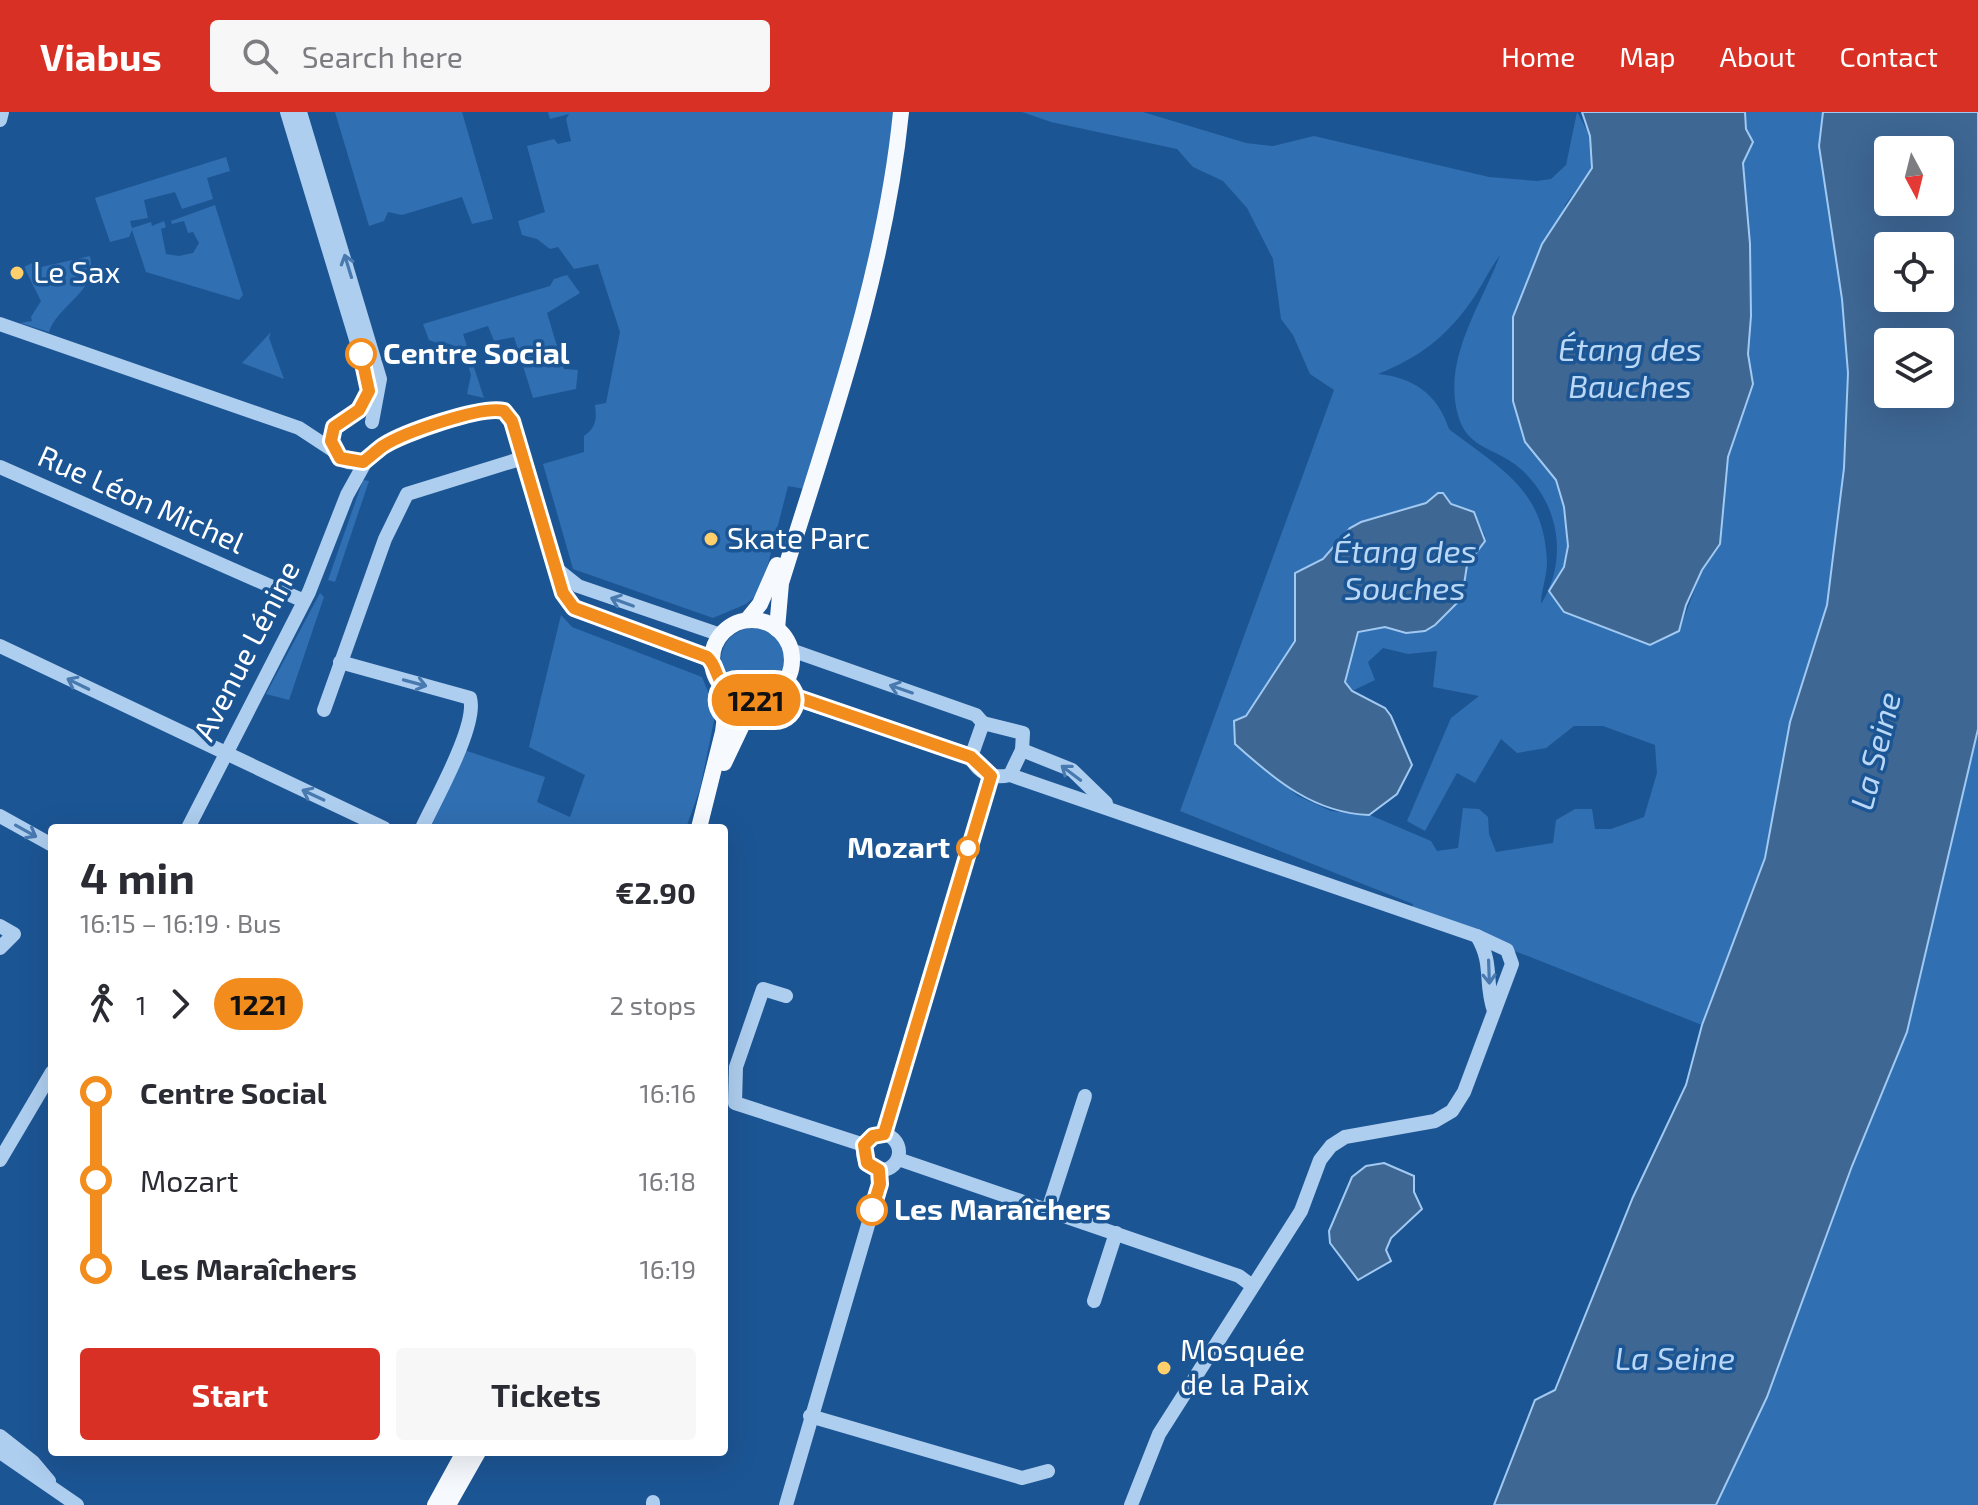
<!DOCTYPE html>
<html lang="en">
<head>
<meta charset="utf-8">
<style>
  body { margin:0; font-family:"Exo 2",sans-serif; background:#f7f7f7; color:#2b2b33; height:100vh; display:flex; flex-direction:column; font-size:30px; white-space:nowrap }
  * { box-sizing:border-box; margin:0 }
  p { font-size:26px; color:#7c7c81 }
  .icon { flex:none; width:44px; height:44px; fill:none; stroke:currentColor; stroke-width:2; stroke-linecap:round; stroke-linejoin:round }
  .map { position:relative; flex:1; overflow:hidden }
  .drawer { position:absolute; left:48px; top:712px; width:680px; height:632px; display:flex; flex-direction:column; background:#fff; border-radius:8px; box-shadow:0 8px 32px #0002 }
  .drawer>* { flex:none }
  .badge { padding:0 16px; border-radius:26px; font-size:28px; line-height:52px }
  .needle { width:52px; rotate:173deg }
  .fabs { position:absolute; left:1874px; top:24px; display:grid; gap:16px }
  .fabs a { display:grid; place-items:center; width:80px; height:80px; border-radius:8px; background:#fff; box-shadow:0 8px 32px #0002; font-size:40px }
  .map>.badge { position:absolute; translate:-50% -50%; box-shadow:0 0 0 4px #fff }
  .legs { display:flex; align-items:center; gap:12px; height:88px; padding:0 32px; font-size:26px }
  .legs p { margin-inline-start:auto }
  .overview { display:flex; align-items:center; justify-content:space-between; height:136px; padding:0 32px }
  h1 { font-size:44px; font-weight:700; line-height:60px }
  .primary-button { display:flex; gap:16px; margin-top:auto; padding:16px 32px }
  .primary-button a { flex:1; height:92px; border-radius:8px; background:#d93025; color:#fff; font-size:32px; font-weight:700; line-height:92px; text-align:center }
  .primary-button a+a { background:#f7f7f7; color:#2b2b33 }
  ul { padding:0 32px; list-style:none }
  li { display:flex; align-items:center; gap:28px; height:88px; font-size:30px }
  li i { display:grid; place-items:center; width:12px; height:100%; margin:0 10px; background:currentColor }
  li i::after { content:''; width:20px; height:20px; margin:-10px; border:6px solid; border-radius:50%; background:#fff }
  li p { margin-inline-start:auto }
  li:first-child i { background:linear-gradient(#0000 50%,currentColor 0) }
  li:last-child i { background:linear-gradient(currentColor 50%,#0000 0) }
  header { display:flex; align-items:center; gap:48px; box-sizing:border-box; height:112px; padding:0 40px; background:#d93025; color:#fff }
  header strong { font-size:38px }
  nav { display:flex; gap:44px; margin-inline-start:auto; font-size:28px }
  .search { width:560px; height:72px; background:#f7f7f7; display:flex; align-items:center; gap:20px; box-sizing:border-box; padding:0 28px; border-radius:8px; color:#7c7c81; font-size:30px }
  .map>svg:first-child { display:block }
</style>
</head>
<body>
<header>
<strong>Viabus</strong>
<div class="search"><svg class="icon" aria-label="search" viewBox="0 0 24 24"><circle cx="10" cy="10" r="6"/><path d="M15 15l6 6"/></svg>Search here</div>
<nav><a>Home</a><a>Map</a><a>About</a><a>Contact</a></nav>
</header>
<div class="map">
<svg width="1978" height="1393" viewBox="0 0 1978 1393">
  <rect width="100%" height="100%" fill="#1c5594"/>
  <g fill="#306fb2" fill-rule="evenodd">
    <polygon points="335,0 462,0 493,107 472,112 462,85 402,103 388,100 384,109 369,114"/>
    <path d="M 548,0 L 904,0 L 901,49 L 810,378 L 788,374 L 761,480 L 746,492 L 713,506 L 573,457 L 543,352 L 584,340 L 584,324 C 596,315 597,308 595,293 L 606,291 L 620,220 L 598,152 L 574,157 L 558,135 L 550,137 L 537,127 L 522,123 L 518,109 L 545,100 L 527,34 L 554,27 L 558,32 L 571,29 L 566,7 L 569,2 L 550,7 Z"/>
    <path d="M 1022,0 L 1143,0 L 1246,31 L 1273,34 L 1314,24 L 1489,65 L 1537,69 L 1551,67 L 1566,53 L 1577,0 L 1590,24 L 1592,56 L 1565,93 L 1525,330 C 1535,342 1550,356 1556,369 C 1575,410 1564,457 1564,500 L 1650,533 L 1679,519 L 1702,458 L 1720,432 L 1728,345 L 1753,272 L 1748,242 L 1751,204 L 1750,132 L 1743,51 L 1752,30 L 1746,17 L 1745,0 L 1823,0 L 1819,34 L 1842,187 L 1848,261 L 1844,356 L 1827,493 L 1790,610 L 1765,746 L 1702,913 L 1477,824 L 1410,802 L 1413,792 L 1180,699 L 1334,278 L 1310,262 L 1293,223 L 1281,207 L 1273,147 L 1247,96 L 1223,69 L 1193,55 L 1177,37 L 1051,10 ZM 1500,143 C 1483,189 1449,237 1455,288 C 1462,342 1494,331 1523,359 C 1560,394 1568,449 1541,492 C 1541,479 1547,464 1547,450 C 1544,376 1500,357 1449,317 C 1438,282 1412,265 1378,262 C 1418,246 1445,226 1470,191 C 1481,176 1489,158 1500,143 ZM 1438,382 L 1451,392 L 1474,400 L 1485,424 C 1480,433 1471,442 1467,452 C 1460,472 1465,493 1442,504 L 1396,519 L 1385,515 L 1358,520 C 1352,538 1337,564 1352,579 L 1375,568 L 1368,550 L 1383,536 L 1408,542 L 1437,539 L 1433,575 L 1479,584 L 1451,606 L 1407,709 L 1425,719 L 1457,661 L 1475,671 L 1501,627 L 1517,641 L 1546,636 L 1574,614 L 1603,614 L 1655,633 L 1657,661 L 1644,705 L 1611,717 L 1595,717 L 1592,697 L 1575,697 L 1556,708 L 1553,731 L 1496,740 L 1489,722 L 1488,705 L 1479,697 L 1463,696 L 1458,736 L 1437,739 L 1431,729 L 1370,703 L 1331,699 L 1298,684 L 1248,643 L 1239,606 L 1246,604 L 1295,529 L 1295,461 L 1323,447 L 1350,416 L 1361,410 L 1426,391 Z"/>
    <polygon points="226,45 230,59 207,66 213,87 182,97 175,80 144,88 148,106 130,109 132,116 151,110 152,114 164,109 166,115 161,117 166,142 179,144 193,141 199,131 193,120 188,121 184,109 172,112 171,109 215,93 243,183 239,188 146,160 132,118 129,125 110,130 95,86"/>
    <path d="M 90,144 C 98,181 60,190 49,220 L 20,211 L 32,209 L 31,205 L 41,189 L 24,155 L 32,151 L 37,156 Z"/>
    <polygon points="567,163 580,181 547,201 564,257 578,258 576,277 533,286 514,225 494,229 488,214 463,222 484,286 467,282 471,263 463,238 447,231 443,251 437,231 429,228 423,212 550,174 554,167"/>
    <polygon points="271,220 269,226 284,267 242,251"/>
    <polygon points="363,368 369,369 335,470 328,468"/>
    <polygon points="320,481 324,485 289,588 266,582"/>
    <polygon points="561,503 572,515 702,565 716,599 700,677 686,716 427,716 461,637 545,665 537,690 570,705 585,663 529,635"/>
    <circle cx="753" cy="548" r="32"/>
    <polygon points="1978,617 1978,1393 1716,1393 1767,1285 1852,1054 1907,920"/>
  </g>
  <g fill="#3e6794" stroke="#a1c9f1" stroke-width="2" fill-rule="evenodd">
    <polygon points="1582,0 1745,0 1746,17 1753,30 1743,51 1750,132 1751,204 1748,242 1753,272 1728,345 1720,432 1702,458 1686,493 1679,519 1650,533 1564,500 1549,479 1564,455 1568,434 1564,395 1556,368 1525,330 1513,289 1513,205 1542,132 1592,56 1590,24"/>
    <path d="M 1823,0 L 1978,0 L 1978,617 L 1907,920 L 1852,1054 L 1767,1285 L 1716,1393 L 1494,1393 L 1535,1288 L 1555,1278 L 1633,1085 L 1686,973 L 1702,913 L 1765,746 L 1790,610 L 1827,493 L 1844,356 L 1848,261 L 1842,187 L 1819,34 ZM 1940,38 L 1940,90 L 1888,90 L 1888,38 ZM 1940,134 L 1940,186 L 1888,186 L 1888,134 ZM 1888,230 L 1940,230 L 1940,282 L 1888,282 Z"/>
    <path d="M 1438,381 L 1443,381 L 1451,392 L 1474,400 L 1485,429 L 1467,453 L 1462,486 L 1435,513 L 1425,519 L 1406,521 L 1385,515 L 1358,520 L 1345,570 L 1352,579 L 1385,596 L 1391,604 L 1412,653 L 1397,682 L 1369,703 C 1314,701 1275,668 1235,632 L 1234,609 L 1246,604 L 1295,529 L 1295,461 L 1323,447 L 1350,416 L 1361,410 L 1426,391 Z"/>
    <polygon points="1384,1051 1414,1064 1414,1080 1422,1097 1391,1126 1386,1138 1391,1149 1358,1168 1330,1131 1329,1119 1352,1065 1366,1054"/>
  </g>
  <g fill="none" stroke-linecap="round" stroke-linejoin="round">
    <g stroke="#aeceef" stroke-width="14">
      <polyline points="287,0 367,264 369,279 353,303"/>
      <polyline points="300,0 380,267 372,310"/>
      <polyline points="0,8 2,0"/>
      <polyline points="0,212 299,316 334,339"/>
      <path d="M 338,310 C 324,327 335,356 360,350 C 370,348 376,338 385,333 C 407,321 481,292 504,299 L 512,309 L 558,469 L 568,491 L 581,500 L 712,549"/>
      <polyline points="0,355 304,489"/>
      <polyline points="558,458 578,474 721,523"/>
      <polyline points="0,534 384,716"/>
      <polyline points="791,538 976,603 983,611"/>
      <path d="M 340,550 L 470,586 C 478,613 435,688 422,716"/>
      <polyline points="777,581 971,645"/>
      <polyline points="324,598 385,427 407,382 523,346"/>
      <path d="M 983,611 L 1023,621 L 1022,638 L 1010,663 C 993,667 978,662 971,645 Z"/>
      <polyline points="1022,638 1072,658 1106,691"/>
      <polyline points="1010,663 1477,824 1507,838 1512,852 1464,980 1452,999 1435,1009 1345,1025 1331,1034 1320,1048 1301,1099 1159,1322 1131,1393"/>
      <polyline points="0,704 52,733"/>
      <polyline points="188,716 309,480 347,383 367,347"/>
      <polyline points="0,814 14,822 0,836"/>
      <path d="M 1477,824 C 1494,852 1484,871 1494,899"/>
      <polyline points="786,884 763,877 736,955 735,991 864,1033"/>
      <polyline points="884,1022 991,664"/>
      <circle cx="881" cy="1040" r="18"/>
      <polyline points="898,1047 1239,1164 1251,1173"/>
      <polyline points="0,1048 52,960"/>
      <polyline points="1048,1098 1085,984"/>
      <polyline points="1094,1189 1116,1121"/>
      <polyline points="810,1304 1022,1366 1048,1359"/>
      <polyline points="0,1324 33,1350 49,1369"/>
      <polyline points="0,1340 77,1393"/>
      <polyline points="653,1390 653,1393"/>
      <polyline points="786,1393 880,1072 879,1058"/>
    </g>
    <g stroke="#f6faff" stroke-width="16">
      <polyline points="747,508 760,492 777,453"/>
      <circle cx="752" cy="548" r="40"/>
      <path d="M 777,517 L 781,471 C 829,316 885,162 901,0"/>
      <polyline points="724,651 754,588"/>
      <polyline points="699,716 723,620 728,580"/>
      <polyline points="435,1393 464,1340"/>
      <polyline points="448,1393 478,1340"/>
    </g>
  </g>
  <defs><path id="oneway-shaft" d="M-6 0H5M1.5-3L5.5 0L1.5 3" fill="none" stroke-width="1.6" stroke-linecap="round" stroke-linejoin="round" transform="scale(2)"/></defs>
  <g stroke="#4879af">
    <use href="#oneway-shaft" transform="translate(348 154) rotate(-107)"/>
    <use href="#oneway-shaft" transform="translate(622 490) rotate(-160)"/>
    <use href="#oneway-shaft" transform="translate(415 571) rotate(15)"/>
    <use href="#oneway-shaft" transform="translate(78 572) rotate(-154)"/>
    <use href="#oneway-shaft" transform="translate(901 577) rotate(-161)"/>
    <use href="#oneway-shaft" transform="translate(1071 661) rotate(-143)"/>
    <use href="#oneway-shaft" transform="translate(313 683) rotate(-155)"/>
    <use href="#oneway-shaft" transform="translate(26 719) rotate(29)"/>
    <use href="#oneway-shaft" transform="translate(1489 860) rotate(88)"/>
  </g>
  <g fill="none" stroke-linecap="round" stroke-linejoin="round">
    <g stroke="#fff" stroke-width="18">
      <path id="line-1" d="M 361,242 L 369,279 L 359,298 L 334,315 L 331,329 L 340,346 L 363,350 C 370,345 376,339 383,334 C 403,321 482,293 504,299 L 512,309 L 563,481 L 574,496 L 707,545 C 717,553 716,568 726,578 C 747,597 770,579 793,584 L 971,645 L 991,664 L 884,1022 L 873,1024 L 864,1033 L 867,1051 L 879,1058 L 880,1072 L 872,1098"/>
    </g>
    <use href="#line-1" stroke="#f28c1c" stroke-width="12"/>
  </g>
  <g fill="#ffcf6c" stroke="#1c5594" stroke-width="3">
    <circle cx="17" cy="161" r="8"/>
    <circle cx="711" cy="427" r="8"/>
    <circle cx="1164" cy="1256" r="8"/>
  </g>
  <g fill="#fff" stroke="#f28c1c" stroke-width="4">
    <circle cx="361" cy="242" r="14"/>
    <circle cx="968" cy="736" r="10"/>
    <circle cx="872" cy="1098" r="14"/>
  </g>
  <g text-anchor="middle" stroke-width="7" stroke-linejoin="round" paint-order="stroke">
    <g font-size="30" fill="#fff" stroke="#1c5594" text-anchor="start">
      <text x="33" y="171">Le Sax</text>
      <text x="727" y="437">Skate Parc</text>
      <text x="1180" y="1249">Mosquée<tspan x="1180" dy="34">de la Paix</tspan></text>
    </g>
    <g font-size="30" font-weight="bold" fill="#fff" stroke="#1c5594" text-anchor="start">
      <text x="383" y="252">Centre Social</text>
      <text x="950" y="746" text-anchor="end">Mozart</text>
      <text x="894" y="1108">Les Maraîchers</text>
    </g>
    <g font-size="30" fill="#fff" stroke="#1c5594">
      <text transform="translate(141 388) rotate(24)" y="10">Rue Léon Michel</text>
      <text transform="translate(247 539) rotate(-63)" y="10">Avenue Lénine</text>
    </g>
    <g font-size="32" font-style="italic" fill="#bad8f6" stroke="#1c5594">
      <text x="1630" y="249">Étang des<tspan x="1630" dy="37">Bauches</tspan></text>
      <text x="1405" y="451">Étang des<tspan x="1405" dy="37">Souches</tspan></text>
      <text transform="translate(1876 639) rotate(-76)" y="11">La Seine</text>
      <text x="1675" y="1258">La Seine</text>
    </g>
  </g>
</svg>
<div class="fabs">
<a><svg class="needle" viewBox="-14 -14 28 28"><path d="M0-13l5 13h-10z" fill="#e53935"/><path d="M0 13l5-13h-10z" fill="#7c7c81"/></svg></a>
<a><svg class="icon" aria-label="locate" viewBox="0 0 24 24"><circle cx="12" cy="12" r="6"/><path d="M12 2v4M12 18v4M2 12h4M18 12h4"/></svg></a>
<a><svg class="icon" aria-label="layers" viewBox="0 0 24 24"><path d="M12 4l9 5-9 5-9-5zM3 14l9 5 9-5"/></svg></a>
</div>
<b class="badge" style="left:756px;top:588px;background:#f28c1c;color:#111">1221</b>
<section class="drawer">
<div class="overview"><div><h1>4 min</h1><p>16:15 – 16:19 · Bus</p></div><b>€2.90</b></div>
<div class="legs"><svg class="icon" aria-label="walk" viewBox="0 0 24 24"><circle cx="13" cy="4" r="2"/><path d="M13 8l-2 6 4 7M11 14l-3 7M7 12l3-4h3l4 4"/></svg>1<svg class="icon" aria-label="forward" viewBox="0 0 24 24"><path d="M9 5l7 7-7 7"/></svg><b class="badge" style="background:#f28c1c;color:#111">1221</b><p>2 stops</p></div>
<ul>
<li><i style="color:#f28c1c"></i><b>Centre Social</b><p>16:16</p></li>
<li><i style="color:#f28c1c"></i><span>Mozart</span><p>16:18</p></li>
<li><i style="color:#f28c1c"></i><b>Les Maraîchers</b><p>16:19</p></li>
</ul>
<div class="primary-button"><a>Start</a><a>Tickets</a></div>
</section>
</div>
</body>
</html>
